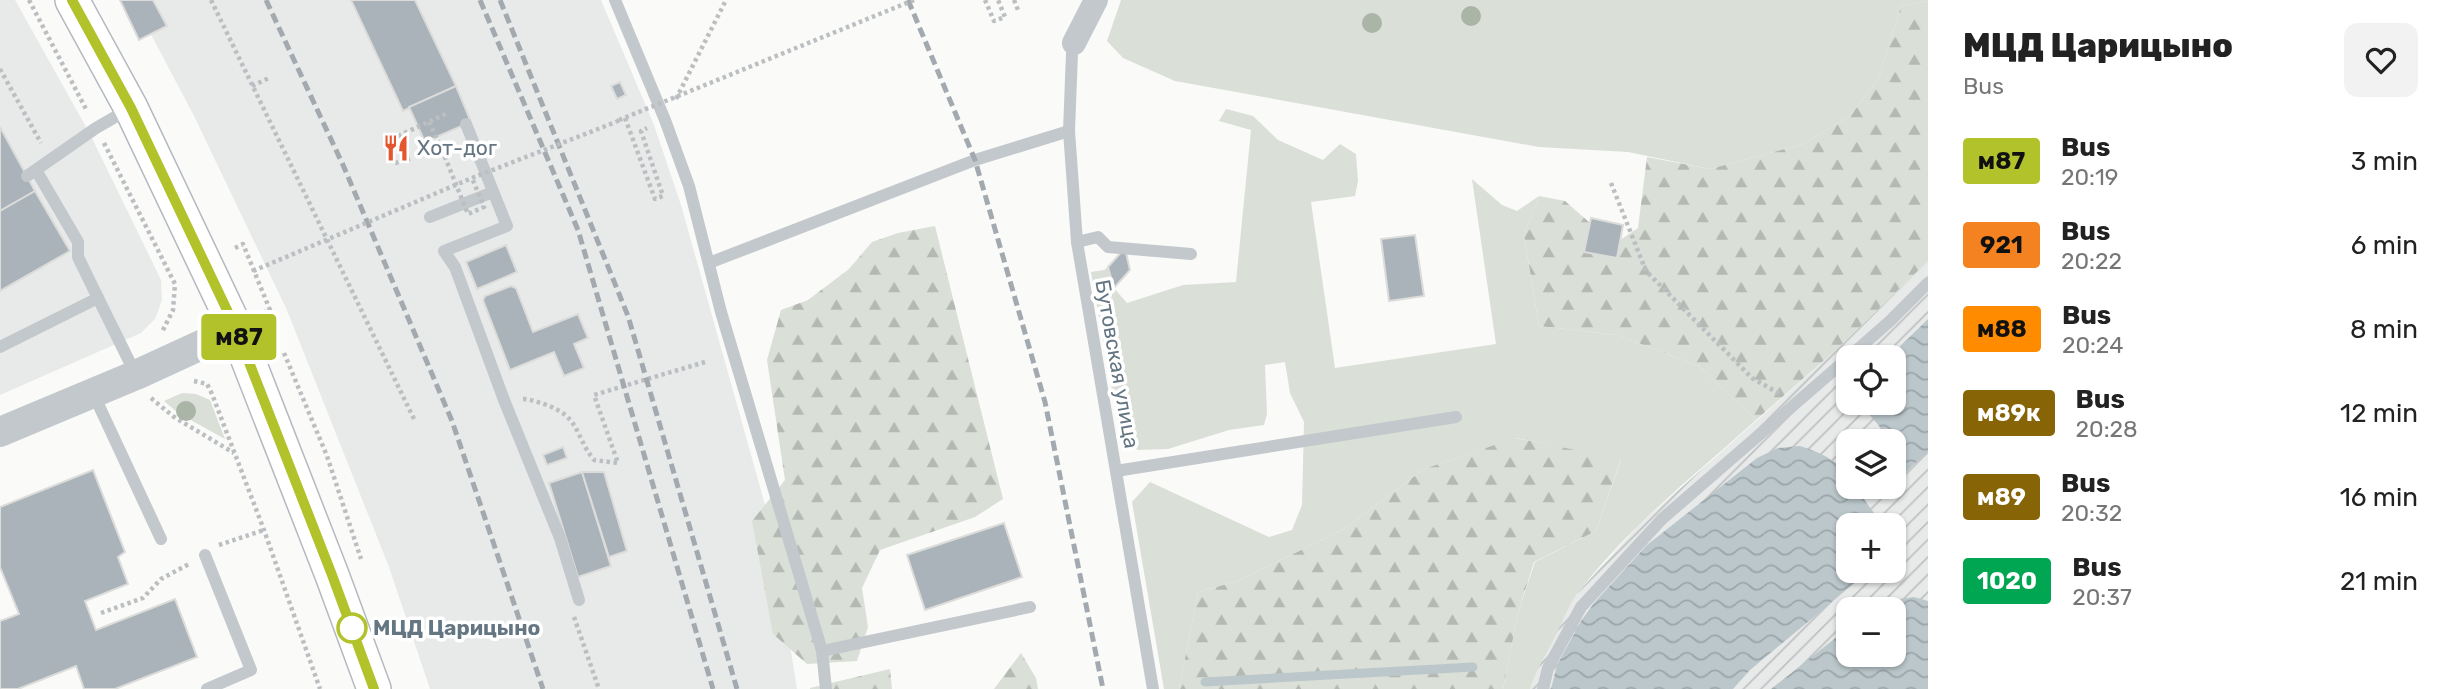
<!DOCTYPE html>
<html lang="en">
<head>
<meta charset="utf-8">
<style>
  body { margin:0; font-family:Rubik,sans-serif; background:#f2f2f2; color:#222; height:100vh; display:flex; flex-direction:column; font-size:26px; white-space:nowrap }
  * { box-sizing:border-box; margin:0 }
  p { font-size:23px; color:#767676 }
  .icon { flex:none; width:38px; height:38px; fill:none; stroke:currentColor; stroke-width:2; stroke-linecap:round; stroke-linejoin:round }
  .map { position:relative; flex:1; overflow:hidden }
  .details { display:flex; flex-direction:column; background:#fff; width:525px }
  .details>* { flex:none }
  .badge { padding:0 14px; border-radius:5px; font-size:24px; line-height:46px }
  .controls { position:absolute; left:1836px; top:345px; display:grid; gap:14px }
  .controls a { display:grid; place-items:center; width:70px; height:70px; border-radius:14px; background:#fff; box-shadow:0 2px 5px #0004; font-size:35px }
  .map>.badge { position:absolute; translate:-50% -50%; box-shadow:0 0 0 4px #fff }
  .round { display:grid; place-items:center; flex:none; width:74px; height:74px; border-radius:14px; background:#f2f2f2 }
  .head { display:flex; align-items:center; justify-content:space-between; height:119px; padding:0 35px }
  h1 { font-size:33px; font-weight:800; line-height:52px }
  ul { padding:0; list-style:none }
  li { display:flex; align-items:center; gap:21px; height:84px; padding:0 35px }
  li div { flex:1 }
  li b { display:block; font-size:26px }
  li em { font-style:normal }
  li .badge { min-width:77px; font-weight:700; text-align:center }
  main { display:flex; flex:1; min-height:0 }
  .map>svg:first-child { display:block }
</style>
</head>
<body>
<main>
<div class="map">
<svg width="1928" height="689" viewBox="0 0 1928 689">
  <defs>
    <pattern id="industrial-furrows" width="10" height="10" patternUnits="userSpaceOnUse" patternTransform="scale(1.75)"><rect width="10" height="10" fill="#e8e9e9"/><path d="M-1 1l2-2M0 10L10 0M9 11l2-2" fill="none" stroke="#c0c1c2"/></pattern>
    <pattern id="forest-firs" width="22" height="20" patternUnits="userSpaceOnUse" patternTransform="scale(1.75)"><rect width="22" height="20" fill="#dadfd7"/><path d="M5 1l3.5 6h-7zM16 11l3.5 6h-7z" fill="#b4b9b4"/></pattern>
    <pattern id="water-waves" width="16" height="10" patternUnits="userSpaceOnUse" patternTransform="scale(1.75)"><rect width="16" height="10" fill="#bbc7cb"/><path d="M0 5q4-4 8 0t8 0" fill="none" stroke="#9ca6aa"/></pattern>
  </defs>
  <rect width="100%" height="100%" fill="#fafaf8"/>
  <g fill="#e8e9e9">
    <polygon points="0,0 15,0 90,134 161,280 162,300 155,319 141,333 0,395"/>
    <polygon points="133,0 601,0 654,125 681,205 771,526 797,689 430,689 389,567 286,308 194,116"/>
  </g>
  <path fill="url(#industrial-furrows)" fill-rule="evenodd" d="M 1928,261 L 1928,689 L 1530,689 L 1539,663 L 1553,640 L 1567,609 L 1581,589 L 1638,526 L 1837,349 ZM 1848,357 L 1894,357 L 1894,402 L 1848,402 ZM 1848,441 L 1894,441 L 1894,486 L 1848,486 ZM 1848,525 L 1894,525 L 1894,570 L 1848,570 ZM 1848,609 L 1894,609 L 1894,654 L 1848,654 Z"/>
  <g fill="#dadfd7">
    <polygon points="1121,0 1928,0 1928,1 1901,6 1879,78 1850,116 1803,144 1710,169 1628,152 1539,147 1175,81 1123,58 1107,41"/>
    <path d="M 1226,109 L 1253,116 L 1278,140 L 1323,160 L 1340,144 L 1356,154 L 1358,181 L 1355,196 L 1311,202 L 1335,368 L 1496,344 L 1472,179 L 1502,205 L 1517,211 L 1539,196 L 1524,235 L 1539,326 L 1617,335 L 1699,366 L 1756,420 C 1696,474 1631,525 1581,589 C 1568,605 1562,623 1553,641 C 1544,657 1536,671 1530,689 L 1503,689 L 1518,613 L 1535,562 L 1596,531 L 1621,460 L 1516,438 L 1424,469 L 1344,529 L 1238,581 L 1198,592 L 1179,689 L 1164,689 L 1132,502 L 1150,482 L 1269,537 L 1292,530 L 1302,505 L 1304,422 L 1290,393 L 1285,362 L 1265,365 L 1267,414 L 1264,425 L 1229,430 L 1168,449 L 1138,450 L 1120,435 L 1091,272 L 1104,270 L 1108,267 L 1114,288 L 1127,303 L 1183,285 L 1236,282 L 1251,130 L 1219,121 Z"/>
    <polygon points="182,393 196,394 210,400 225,439 178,413 164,401"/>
  </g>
  <g fill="url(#forest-firs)">
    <polygon points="1928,1 1928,261 1837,349 1756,420 1699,366 1617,335 1539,326 1524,235 1539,196 1565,201 1614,244 1638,228 1647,157 1710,169 1803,144 1850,116 1879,78 1901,6"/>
    <polygon points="935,226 1003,499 975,517 880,550 862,588 868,627 857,661 807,664 773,634 752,521 785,480 767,360 781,310 808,300 849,269 872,242 898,233"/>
    <polygon points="1515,438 1621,459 1596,531 1534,562 1518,613 1503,689 1179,689 1198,592 1238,581 1344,529 1424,469"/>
    <polygon points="1021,653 1036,678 1038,689 994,689"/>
    <polygon points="890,669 892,689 810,689 810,688"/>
  </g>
  <g fill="url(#water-waves)">
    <polygon points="1928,319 1928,451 1903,475 1894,465 1894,441 1891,441 1866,410 1864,403 1894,402 1894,357 1889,357"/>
    <path d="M 1800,446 C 1819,452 1848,463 1848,486 L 1855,487 L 1882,524 L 1848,525 L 1848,570 L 1869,571 L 1750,670 L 1733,689 L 1551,689 L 1557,665 L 1581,621 L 1594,603 L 1647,545 L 1757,458 L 1778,448 Z"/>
    <polygon points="1914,597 1928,601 1928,689 1771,689 1848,628 1848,654 1894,654 1894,609 1876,609 1899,599"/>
  </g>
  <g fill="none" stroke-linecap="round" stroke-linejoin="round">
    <polyline stroke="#bbc7cb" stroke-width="9" points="1205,682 1473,667"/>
  </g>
  <g fill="#aab3b9" stroke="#dcdcda" stroke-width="2">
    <polygon points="120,0 153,0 167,26 139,40"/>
    <polygon points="351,0 415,0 456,86 403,111"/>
    <polygon points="620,82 626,95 617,99 611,86"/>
    <polygon points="456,86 471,122 425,142 409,107"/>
    <polygon points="0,127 35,191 1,211 0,210"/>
    <polygon points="35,191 70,251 0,291 0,211"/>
    <polygon points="1591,218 1623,225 1617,258 1584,252"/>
    <polygon points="1415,235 1424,296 1389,301 1381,239"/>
    <polygon points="506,245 517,272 477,289 466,262"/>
    <polygon points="1125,248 1130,270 1114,288 1108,267"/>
    <polygon points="511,286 516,288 533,332 578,314 588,338 574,344 584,368 564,376 554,352 510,370 483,300 485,296"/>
    <polygon points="563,447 567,458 547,465 543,455"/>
    <polygon points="93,470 125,552 118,557 128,584 85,601 96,630 175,599 197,657 115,689 84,689 76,666 18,689 0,689 0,621 19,614 0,567 0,507"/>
    <polygon points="582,472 611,566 578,577 549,483"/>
    <polygon points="582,472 604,472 627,551 609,557"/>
    <polygon points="1004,523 1022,577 925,610 907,555"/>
  </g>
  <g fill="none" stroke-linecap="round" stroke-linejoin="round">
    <g stroke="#b3babf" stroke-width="36">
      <polyline id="secondary" points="72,0 131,108 236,329 332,575 374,689"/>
    </g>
    <g stroke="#bbbfc2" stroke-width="4.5" stroke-dasharray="3.5 3.5" stroke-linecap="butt">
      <polyline points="29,0 87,111"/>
      <polyline points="211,0 414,419"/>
      <polyline points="985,0 994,21 1005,17 998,0"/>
      <polyline points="1014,0 1018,10"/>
      <polyline points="0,69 41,143"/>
      <polyline points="252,86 271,77"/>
      <polyline points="676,99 726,0"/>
      <polyline points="625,118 655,199 663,196 641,131 647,128"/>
      <polyline points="429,122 442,150"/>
      <polyline points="616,122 619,120"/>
      <polyline points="398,136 448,113"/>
      <polyline points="104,143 175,284 173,310 162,332"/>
      <polyline points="395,163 410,159"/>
      <polyline points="1611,183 1646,271 1752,378 1780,394"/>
      <polyline points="235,248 243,244 270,310 262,313"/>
      <polyline points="284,353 327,456 361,559"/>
      <polyline points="194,381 207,384 212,394 264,530 320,689"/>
      <polyline points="151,398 174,417 234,453"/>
      <path d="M 523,399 C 530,399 537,402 544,404 C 581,417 573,433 594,460 L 618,463 L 594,395 L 705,362"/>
      <polyline points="219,545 264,530"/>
      <polyline points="101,613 143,598 161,579 189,564"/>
      <polyline points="574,617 599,689"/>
    </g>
    <g stroke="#c3c8cc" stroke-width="12">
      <polyline points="615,0 665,120 689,186 721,312 822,651 826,689"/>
      <polyline points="1074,43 1072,53 1069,131 1077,242 1153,689"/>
      <polyline points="466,124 507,226 444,251 455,267 504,400 560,538 579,600"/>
      <polyline points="36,170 78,242 78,257 98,298"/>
      <polyline points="27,176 96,128 129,109"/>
      <polyline points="430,217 493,192"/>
      <polyline points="1077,242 1098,237 1108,247 1191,254"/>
      <polyline points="709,263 975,160 1069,131"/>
      <polyline points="0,347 98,298 136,375"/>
      <polyline points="1849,357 1890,321 1928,283"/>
      <polyline points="93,393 161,539"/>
      <polyline points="1116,471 1456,417"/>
      <polyline points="205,555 251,670 207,689"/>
      <polyline points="822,651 1030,607"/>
      <polyline points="1543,689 1548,668 1581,607 1662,519 1848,358"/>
    </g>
    <polyline stroke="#c3c8cc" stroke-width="24" points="1074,43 1096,0"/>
    <polyline stroke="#c3c8cc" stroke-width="30" points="0,432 136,375 236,329"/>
    <use href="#secondary" stroke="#fff" stroke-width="33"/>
    <g stroke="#a2aab0" stroke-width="5" stroke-dasharray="10 5" stroke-linecap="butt">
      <polyline points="266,0 343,165 452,421 543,689"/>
      <polyline points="480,0 578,230 713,689"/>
      <polyline points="500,0 628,316 737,689"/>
      <polyline points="908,0 975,160 1045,402 1103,689"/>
    </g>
    <g stroke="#bbbfc2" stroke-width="4.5" stroke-dasharray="3.5 3.5" stroke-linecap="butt">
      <polyline points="619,120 914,0"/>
      <polyline points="442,150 468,214 484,207 472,178"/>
      <polyline points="253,271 472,178 616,122"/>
    </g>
  </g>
  <g fill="#aab4a7">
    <circle cx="1471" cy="16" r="10"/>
    <circle cx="1372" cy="23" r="10"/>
    <circle cx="186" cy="411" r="10"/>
  </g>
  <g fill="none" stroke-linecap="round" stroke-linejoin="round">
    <g stroke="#fff" stroke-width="16">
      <polyline id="line" points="72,0 131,108 236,329 332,575 374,689"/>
    </g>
    <use href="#line" stroke="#b2c22b" stroke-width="10"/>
  </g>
  <defs>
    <g id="restaurant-bare" transform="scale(2.1)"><path d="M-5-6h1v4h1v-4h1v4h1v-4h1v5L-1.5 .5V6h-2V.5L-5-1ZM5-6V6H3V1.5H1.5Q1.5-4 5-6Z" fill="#e4572e" stroke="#fff" stroke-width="2.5" paint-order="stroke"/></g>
  </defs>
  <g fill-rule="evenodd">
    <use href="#restaurant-bare" x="396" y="148"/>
  </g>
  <circle fill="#fff" stroke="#b2c22b" stroke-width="3.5" cx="352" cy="628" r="14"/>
  <g text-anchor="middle" stroke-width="7" stroke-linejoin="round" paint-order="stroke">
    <g font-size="21" fill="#657683" stroke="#fff" text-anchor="start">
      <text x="417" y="155">Хот-дог</text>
    </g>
    <g font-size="21" fill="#657683" stroke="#fff">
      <text transform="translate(1117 364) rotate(80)" y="7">Бутовская улица</text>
    </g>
    <g font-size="21" font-weight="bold" fill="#657683" stroke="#fff" text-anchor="start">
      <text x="373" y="635">МЦД Царицыно</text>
    </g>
  </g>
</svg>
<div class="controls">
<a><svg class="icon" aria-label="locate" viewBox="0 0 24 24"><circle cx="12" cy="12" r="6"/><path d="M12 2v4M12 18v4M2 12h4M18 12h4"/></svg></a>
<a><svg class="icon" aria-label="layers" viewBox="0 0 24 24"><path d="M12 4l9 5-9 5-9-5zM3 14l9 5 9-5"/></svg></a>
<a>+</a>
<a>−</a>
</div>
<b class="badge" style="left:239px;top:337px;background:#b2c22b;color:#111">м87</b>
</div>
<section class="details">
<div class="head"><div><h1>МЦД Царицыно</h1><p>Bus</p></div><a class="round"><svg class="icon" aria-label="heart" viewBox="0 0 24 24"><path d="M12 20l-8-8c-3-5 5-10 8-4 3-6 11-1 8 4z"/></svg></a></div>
<ul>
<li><span class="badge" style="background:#b2c22b;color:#111">м87</span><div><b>Bus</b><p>20:19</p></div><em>3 min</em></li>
<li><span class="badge" style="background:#f58220;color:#111">921</span><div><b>Bus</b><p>20:22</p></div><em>6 min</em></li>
<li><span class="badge" style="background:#ff8b00;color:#111">м88</span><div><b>Bus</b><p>20:24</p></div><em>8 min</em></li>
<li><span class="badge" style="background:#876406;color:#fff">м89к</span><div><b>Bus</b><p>20:28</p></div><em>12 min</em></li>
<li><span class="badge" style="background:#876406;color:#fff">м89</span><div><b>Bus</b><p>20:32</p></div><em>16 min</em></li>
<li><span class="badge" style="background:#00a651;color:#fff">1020</span><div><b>Bus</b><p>20:37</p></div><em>21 min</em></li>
</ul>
</section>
</main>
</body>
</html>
